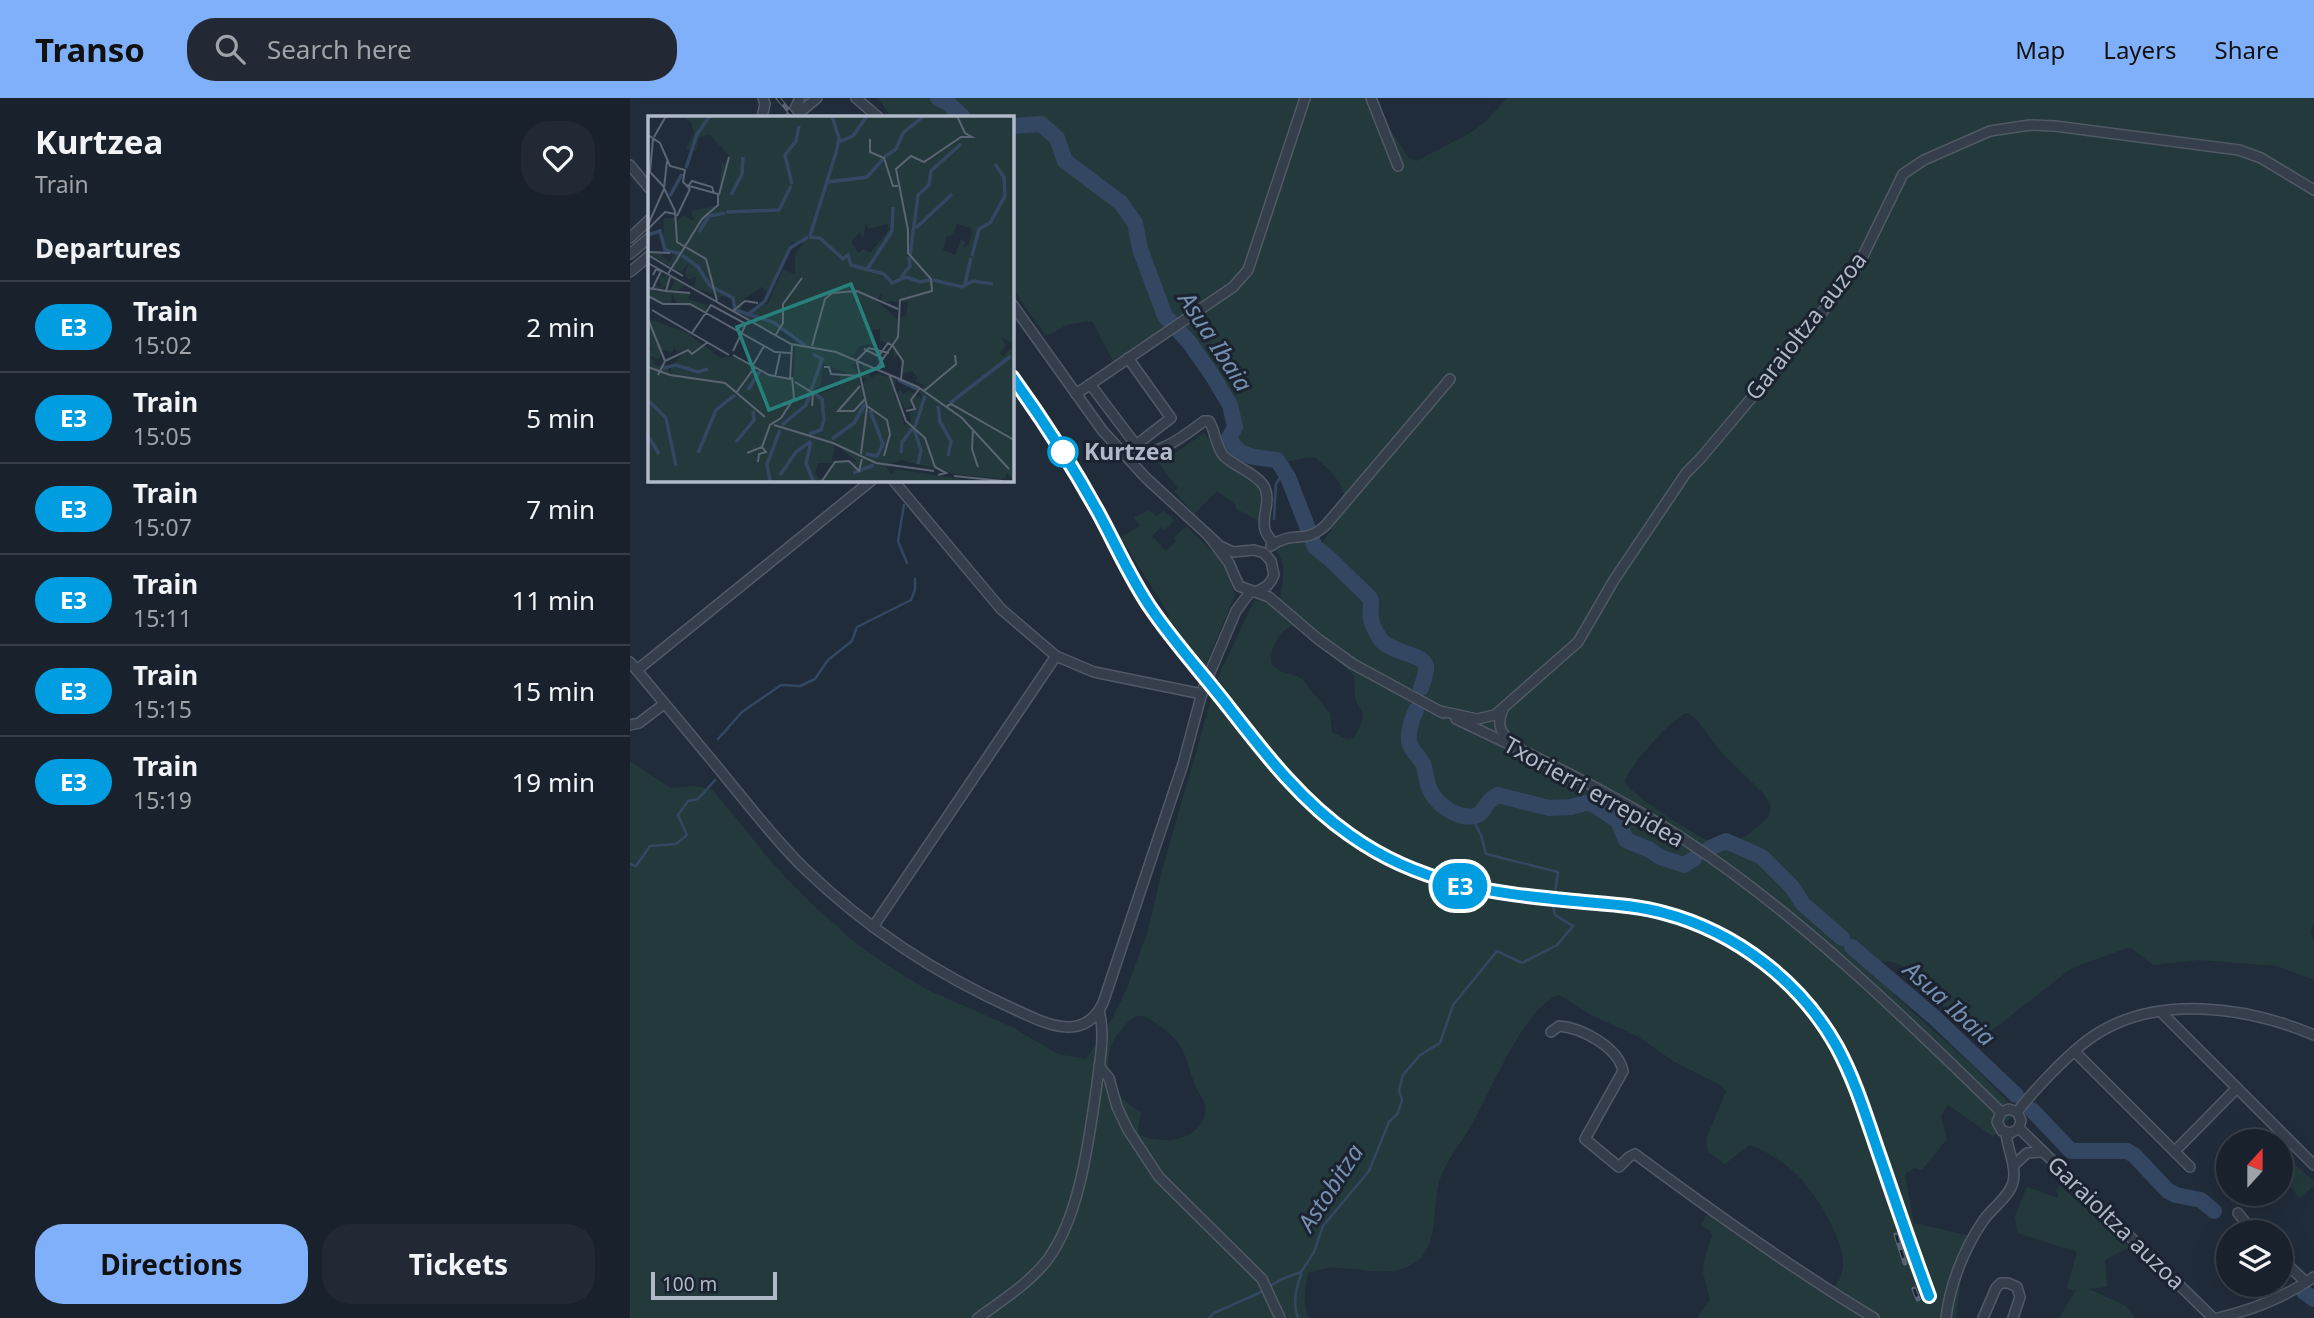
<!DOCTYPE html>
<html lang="en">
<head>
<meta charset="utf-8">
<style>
  body { margin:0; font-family:"Noto Sans",sans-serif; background:#222934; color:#f1f3f6; height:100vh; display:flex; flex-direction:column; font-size:26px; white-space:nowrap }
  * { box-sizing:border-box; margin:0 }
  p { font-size:23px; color:#9fa3a9 }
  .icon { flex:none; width:38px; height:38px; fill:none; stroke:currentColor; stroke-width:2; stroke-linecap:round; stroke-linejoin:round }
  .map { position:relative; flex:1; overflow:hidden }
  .sheet { display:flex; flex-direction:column; background:#19212c; width:630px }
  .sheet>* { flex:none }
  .badge { padding:0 14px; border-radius:23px; font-size:24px; line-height:46px }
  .needle { width:46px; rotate:21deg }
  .tools { position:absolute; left:1586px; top:1031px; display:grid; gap:14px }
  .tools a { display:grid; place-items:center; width:77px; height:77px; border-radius:50%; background:#19212c; box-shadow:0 7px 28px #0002,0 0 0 2px #373e48; font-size:35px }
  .scale { position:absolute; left:21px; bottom:18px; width:126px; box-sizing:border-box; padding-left:7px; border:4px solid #b0b9c7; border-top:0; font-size:19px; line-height:24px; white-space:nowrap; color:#b0b9c7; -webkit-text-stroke:5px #1a232f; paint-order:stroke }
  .map>.badge { position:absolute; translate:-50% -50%; box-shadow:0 0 0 4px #fff }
  h2 { padding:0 35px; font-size:26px; line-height:63px }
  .round { display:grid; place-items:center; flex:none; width:74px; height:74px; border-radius:28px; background:#222934 }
  .head { display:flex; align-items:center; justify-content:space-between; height:119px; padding:0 35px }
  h1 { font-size:33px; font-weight:700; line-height:52px }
  .action { display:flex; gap:14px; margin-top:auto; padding:14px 35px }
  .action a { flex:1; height:80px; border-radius:28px; background:#81b0fa; color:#111; font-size:28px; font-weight:700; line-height:80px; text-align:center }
  .action a+a { background:#222934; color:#f1f3f6 }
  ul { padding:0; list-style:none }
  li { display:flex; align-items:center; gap:21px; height:91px; padding:0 35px; border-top:2px solid #373e48 }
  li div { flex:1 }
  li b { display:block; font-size:26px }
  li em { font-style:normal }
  li .badge { min-width:77px; font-weight:700; text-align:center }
  header { display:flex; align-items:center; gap:42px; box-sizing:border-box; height:98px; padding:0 35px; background:#81b0fa; color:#111 }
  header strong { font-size:33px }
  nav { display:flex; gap:38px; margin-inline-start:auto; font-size:24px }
  .search { width:490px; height:63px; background:#222934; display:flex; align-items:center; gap:18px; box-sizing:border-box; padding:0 24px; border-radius:28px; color:#9fa3a9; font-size:26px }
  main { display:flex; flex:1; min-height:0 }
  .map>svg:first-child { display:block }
</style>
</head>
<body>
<header>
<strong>Transo</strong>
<div class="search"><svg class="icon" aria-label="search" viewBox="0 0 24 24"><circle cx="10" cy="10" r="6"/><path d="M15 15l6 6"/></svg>Search here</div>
<nav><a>Map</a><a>Layers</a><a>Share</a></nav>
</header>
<main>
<section class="sheet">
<div class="head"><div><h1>Kurtzea</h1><p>Train</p></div><a class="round"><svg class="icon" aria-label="heart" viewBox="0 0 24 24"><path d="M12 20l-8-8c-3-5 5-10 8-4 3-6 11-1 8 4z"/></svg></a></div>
<h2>Departures</h2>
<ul>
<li><span class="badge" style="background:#009de0;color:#fff">E3</span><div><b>Train</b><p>15:02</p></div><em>2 min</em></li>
<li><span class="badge" style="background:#009de0;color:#fff">E3</span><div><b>Train</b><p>15:05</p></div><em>5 min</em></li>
<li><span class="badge" style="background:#009de0;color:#fff">E3</span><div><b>Train</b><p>15:07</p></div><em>7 min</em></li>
<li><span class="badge" style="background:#009de0;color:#fff">E3</span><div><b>Train</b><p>15:11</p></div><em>11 min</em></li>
<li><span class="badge" style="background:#009de0;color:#fff">E3</span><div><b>Train</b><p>15:15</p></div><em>15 min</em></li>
<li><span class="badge" style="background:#009de0;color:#fff">E3</span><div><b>Train</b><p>15:19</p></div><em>19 min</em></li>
</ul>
<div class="action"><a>Directions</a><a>Tickets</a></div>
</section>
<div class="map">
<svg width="1684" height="1220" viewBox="0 0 1684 1220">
  <rect width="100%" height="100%" fill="#212c3a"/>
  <g fill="#23393b" fill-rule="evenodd">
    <path d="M 248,0 L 740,0 L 778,59 L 786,63 L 842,34 L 856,23 L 877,0 L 1684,0 L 1684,822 L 1681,835 L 1684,843 L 1684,882 L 1647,868 L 1569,862 L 1523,867 L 1500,849 L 1442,870 L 1352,940 C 1341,931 1329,922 1318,912 C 1301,897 1275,855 1249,865 L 1249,876 L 1263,896 L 1343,968 L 1387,1013 L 1368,1032 L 1364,1039 L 1318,1007 L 1311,1018 L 1317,1041 L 1292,1072 L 1284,1070 L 1275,1076 L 1284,1125 L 1337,1137 L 1326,1220 L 1067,1220 L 1080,1202 L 1073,1175 L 1074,1162 L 1082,1138 L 1079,1132 L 1070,1127 L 1078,1115 L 1124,1150 L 1157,1166 L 1201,1193 C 1207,1186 1212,1178 1213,1168 C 1215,1143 1187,1098 1170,1080 C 1156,1066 1138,1053 1119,1047 L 1095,1066 L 1078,1054 L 1076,1041 L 1096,993 L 1090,987 L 1043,963 L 1007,938 L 963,918 L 929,897 C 896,907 861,992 844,1023 C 834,1042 819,1058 811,1078 C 801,1105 811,1145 787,1163 C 758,1184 728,1167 698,1170 C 692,1170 684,1174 678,1175 C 676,1189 671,1208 680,1220 L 0,1220 L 0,663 L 41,690 L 63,688 L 83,692 L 144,767 L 182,806 L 222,842 L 255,866 L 298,892 L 382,929 L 428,956 L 456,961 L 483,919 L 496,892 L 518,833 L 532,772 L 587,581 L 624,503 L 650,499 C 653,482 657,466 646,453 C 659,442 675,441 687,453 C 696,437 721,411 712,391 C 707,378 696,370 687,360 C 669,358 652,368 634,365 C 616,362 600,347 597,330 C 595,316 600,306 593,293 C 583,273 557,245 542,229 L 484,265 L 462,223 L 439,226 L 416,238 L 382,190 L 382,19 L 261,19 ZM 664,527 L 724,577 L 725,600 L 733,616 L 730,629 L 724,639 L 717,641 L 702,634 L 700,615 L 672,581 C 661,573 653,579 642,566 C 638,552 650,531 664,527 ZM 1057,615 L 1065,620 L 1092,655 L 1132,694 L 1141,708 L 1139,718 C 1128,729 1110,745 1094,747 C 1079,749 1003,698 995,684 C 995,673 1044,617 1057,615 ZM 506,918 C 514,917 519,920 526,925 C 556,946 553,955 565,987 C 567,994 574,1000 575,1006 C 579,1023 563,1038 547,1041 C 537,1044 519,1041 510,1037 L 508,1031 L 511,1014 C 469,992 467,945 506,918 Z"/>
    <polygon points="574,335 592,360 626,384 633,399 631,425 605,410 606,407 587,393 564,416 544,393 548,390 529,366"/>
    <polygon points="519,412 526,418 534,413 544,422 535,432 531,429 522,438 536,453 546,443 544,440 556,428 595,466 605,497 575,569 537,523 539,516 490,439 510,428 504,419"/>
    <polygon points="1665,1066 1684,1084 1684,1088 1669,1100 1653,1078"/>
    <polygon points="1429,1087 1500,1149 1475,1162 1477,1189 1459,1191 1496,1208 1505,1220 1429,1220 1446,1192 1438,1192 1437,1189 1447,1154 1387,1135 1385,1118 1397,1089 1427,1100 1429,1096 1426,1094"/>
  </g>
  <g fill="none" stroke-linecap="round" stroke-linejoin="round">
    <g stroke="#344762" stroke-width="2.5">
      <polyline points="274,407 268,443 277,465"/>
      <polyline points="644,421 646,386 654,373"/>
      <polyline points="88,641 112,614 151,587 170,588 185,581 198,562 222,543 227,529 281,502 285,492 285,481"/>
      <polyline points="0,766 6,768 20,748 46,746 57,737 48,717 58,703 68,701 85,682"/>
      <polyline points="579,1220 584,1215 629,1195 652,1181 671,1174 684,1154 693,1128 739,1073 759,1024 768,1015 772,1002 769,992 773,977 790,957 810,945 823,907 867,853 892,865 927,847 943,828 925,817 923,809 928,774 856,756 851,737 841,718"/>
      <path d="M 668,1220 C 662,1206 666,1190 671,1176"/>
    </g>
    <g stroke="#344762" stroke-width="16">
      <polyline points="308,0 318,5 333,19"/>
      <path d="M 382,28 L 411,26 L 427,40 L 435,63 L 491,105 L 505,125 L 510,151 L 535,218 L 559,244 L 582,277 L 600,307 L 605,329 L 599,340 C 610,361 625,359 647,362 L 658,379 L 685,449 L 700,461 L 740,500 C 743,507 739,513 741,521 C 742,527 747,536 750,541 C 760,555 794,556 796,568 C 797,575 793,583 791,590"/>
      <path d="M 786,612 C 782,622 778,632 779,643 C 781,654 789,657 793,666 C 796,673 796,681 798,687 C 803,704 826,722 845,718 C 855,716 855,702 868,697 L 919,710 L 941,709 L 955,705 L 963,706 L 988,723 L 996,742 L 1020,752 L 1030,759 L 1054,767 L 1064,761"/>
      <polyline points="1080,750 1096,743 1132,759 1162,789 1173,806 1212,840"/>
      <polyline points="1222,849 1305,920 1386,997"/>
      <polyline points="1402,1012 1441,1053 1497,1053 1504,1057 1538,1093 1546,1097 1571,1102 1584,1113"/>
      <polyline points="1674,1194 1684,1201"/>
    </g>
    <g stroke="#505965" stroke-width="12">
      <g id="minor">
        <polyline points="226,0 248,19"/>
        <polyline points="741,0 768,68"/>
        <polyline points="132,19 135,6 133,0"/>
        <polyline points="161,19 170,0"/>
        <polyline points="164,19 187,0"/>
        <polyline points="0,67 19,90"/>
        <polyline points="0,140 19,122"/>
        <polyline points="0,156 19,140"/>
        <polyline points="0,174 19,158"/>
        <polyline points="382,206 472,332 516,380 590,448 603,454 624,452 634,455 641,463 644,477 641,483 637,488 626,494"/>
        <polyline points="498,260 541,320 506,347"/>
        <path d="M 460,286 L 506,347 L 507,351 C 525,362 559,334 574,323 L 579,323 C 586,334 585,348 594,358 C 605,369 626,375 634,388 C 642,403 631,417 635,432 C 636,436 641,442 644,446"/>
        <polyline points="446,296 603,189 618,172 675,0"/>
        <polyline points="263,382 371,511 426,558 464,574 572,596"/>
        <polyline points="578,437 599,465 609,488 639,499 688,541 723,566 813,615"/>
        <path d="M 641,448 C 665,431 673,448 696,427 L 820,281"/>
        <path d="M 0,564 C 34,605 68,645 102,687 C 125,715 148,745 175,771 C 236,830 308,877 386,912 C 416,926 454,945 473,905 L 553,666 L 573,591 L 606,513 L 620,494"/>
        <polyline points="7,572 242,382"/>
        <path d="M 873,611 C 867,626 869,633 881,644"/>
        <polyline points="810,613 847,621 865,617 948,544 984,482 1056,375 1070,361 1177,234 1229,166 1273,76 1294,62 1360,33 1400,27 1425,28 1609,52 1631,60 1684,92"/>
        <path d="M 826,621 C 904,658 982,694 1055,742 C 1168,816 1274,919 1371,1014"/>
        <polyline points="0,627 9,625 34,606"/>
        <polyline points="243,829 426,558"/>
        <polyline points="1531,914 1684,1067"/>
        <path d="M 921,934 L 929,928 C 952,930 988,949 993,973 L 955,1041 L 989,1069 L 999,1059 L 1005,1056 C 1083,1114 1161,1170 1244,1220"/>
        <polyline points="1445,954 1560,1069"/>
        <polyline points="469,968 479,980 487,1009 498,1032 529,1079 632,1181 650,1220"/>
        <polyline points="1371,1014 1367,1024 1372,1033 1381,1035 1389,1030"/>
        <polyline points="1371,1014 1379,1011 1387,1014 1391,1022 1389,1030"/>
        <path d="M 1387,1014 C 1404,992 1440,954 1462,939 C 1526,895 1618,909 1684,937"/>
        <polyline points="1389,1030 1583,1220"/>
        <polyline points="1545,1053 1607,990"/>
        <polyline points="1383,1068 1397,1055 1412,1054"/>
        <polyline points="1608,1115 1623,1134"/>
        <polyline points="1650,1160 1676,1184"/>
        <path d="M 348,1220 C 371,1203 400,1185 418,1161 C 450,1117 458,1046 466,993 C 469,968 476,937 469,913"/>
        <path d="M 1316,1220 C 1320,1186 1334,1151 1353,1123 C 1361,1111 1380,1098 1383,1084 C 1387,1068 1377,1051 1376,1035"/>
        <polyline points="1353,1220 1366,1190 1371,1185 1378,1185 1387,1189 1390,1199 1383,1220"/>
        <path d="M 1588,1220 C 1623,1212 1655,1199 1684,1179"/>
      </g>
    </g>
    <use href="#minor" stroke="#353e4b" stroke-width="9"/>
    <g stroke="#576272" stroke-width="5">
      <g id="rail">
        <polyline points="148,0 164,19"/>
        <path d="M 382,279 C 410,319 438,361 462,404 C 482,440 499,478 521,512 C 546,547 575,579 601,613 C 636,657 672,703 718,736 C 783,784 857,795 936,802 C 972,805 1008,807 1043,818 C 1210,867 1234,1019 1286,1162"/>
        <polyline points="1266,1137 1275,1165"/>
        <polyline points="1295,1187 1299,1198"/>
        <polyline points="1284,1191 1288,1201"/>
      </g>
    </g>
    <use href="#rail" stroke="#1a232f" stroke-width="2.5" stroke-dasharray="8" stroke-linecap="butt"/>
  </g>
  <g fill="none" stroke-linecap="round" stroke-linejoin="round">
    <g stroke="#fff" stroke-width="16">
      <path id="line" d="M 382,279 C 413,322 442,367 468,414 C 486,447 501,482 522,512 C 546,547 574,577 600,611 C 635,656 672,704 720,737 C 790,787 862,795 944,803 C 975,806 1005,807 1034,815 C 1106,834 1171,884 1207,949 C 1226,984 1237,1022 1250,1059 C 1266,1106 1282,1152 1299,1198"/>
    </g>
    <use href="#line" stroke="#009de0" stroke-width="10"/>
  </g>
  <circle fill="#fff" stroke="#009de0" stroke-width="3.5" cx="433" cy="354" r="14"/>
  <g text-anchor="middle" stroke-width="6" stroke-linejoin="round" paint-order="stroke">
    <g font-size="23" fill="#b0b9c7" stroke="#1a232f">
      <text transform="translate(1176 228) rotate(-52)" y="8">Garaioltza auzoa</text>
      <text transform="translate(964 694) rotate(29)" y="8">Txorierri errepidea</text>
      <text transform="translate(1486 1125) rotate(44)" y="8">Garaioltza auzoa</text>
    </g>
    <g font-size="23" font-weight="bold" fill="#b0b9c7" stroke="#1a232f" text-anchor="start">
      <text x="454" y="362">Kurtzea</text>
    </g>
    <g font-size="24" font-style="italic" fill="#768fb0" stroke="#1a232f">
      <text transform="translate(585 244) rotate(57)" y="8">Asua Ibaia</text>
      <text transform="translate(1319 906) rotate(42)" y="8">Asua Ibaia</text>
      <text transform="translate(701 1090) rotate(-57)" y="8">Astobitza</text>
    </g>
  </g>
  <g transform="translate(18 18)">
    <rect width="366" height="366" fill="#212c3a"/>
    <path d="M 33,0 L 366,0 L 366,228 L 353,221 L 358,230 L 352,237 L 356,240 L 363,231 L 366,237 L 366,365 L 359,357 L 357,363 L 307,358 L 253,344 L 238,350 L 243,358 L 248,353 L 326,365 L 0,365 L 0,233 L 5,234 L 0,229 L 1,203 L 40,217 L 72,242 L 85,240 L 105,251 L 103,255 L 143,265 L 146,259 L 147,219 L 132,213 L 123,217 L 86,193 L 84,182 L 73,180 L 70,185 L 66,178 L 46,172 L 48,161 L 40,163 L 37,157 L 41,147 L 33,156 L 0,138 L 11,137 L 22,146 L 26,138 L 15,134 L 16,102 L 27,102 L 27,121 L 29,105 L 35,99 L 46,105 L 43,95 L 69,90 L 74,45 L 77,49 L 81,40 L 62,19 L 51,21 L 48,35 L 37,33 L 46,18 L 43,7 ZM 218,107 L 220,113 L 239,108 L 241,114 L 222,137 L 216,133 L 210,137 L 203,126 L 212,116 L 215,123 ZM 309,108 L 323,112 L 324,118 L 320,129 L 314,132 L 318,126 L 313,124 L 307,139 L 295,134 L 298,121 L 305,118 ZM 144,126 L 155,127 L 147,139 L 147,158 L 135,154 L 119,189 L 116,187 L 98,199 L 92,195 L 96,183 L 114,171 L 120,177 ZM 234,177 L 234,185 L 260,186 L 258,200 L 248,202 L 228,184 ZM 232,213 L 232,225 L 244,229 L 246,242 L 251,237 L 255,257 L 264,255 L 270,262 L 268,265 L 276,269 L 271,276 L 275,283 L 262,275 L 255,278 L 252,273 L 249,277 L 257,293 L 265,289 L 268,293 L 261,297 L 263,306 L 256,309 L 254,292 L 246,279 L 248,263 L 230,258 L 223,262 L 220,250 L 212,249 L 218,255 L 214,262 L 219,263 L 212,269 L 209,253 L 203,251 L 208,246 L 196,238 L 205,240 L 212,230 L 228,227 L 224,214 ZM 26,229 L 29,236 L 39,233 L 23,251 L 23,258 L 18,250 L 7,249 L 2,240 L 11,243 L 15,234 L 25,236 ZM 175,248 L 201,258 L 192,260 L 192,270 L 170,278 L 166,273 L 173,269 ZM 187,328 L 209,346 L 186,346 L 184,354 L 172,363 L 167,358 L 170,347 L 184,347 ZM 13,157 L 16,158 L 37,169 L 30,175 L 43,178 L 39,183 L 60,189 L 57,195 L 29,187 L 24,178 L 23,188 L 18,188 L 0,179 L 0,172 L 9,176 L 22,174 L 27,165 L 19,161 L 22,168 L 14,172 L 18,175 L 6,174 L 7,169 L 13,171 L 11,161 L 18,160 Z" fill="#23393b" fill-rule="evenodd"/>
    <path fill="none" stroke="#344762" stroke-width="3.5" d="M 191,26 L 205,20 L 219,0M 236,41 L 248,33 L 255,17 L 276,0M 38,52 L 49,18 L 62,0M 180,66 L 219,61 L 235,43M 144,68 L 137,39 L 148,25 L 151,10M 83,79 L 94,58 L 95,41M 22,80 L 34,58M 78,96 L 131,94 L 143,70M 268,112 L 304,78M 51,116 L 61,100 L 77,97M 0,119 L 12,115 L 17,134 L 33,138M 162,120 L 189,33 L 191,22 L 184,0M 161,121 L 172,122 L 195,143 L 200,139 L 203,149 L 236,158 L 244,167 L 258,161 L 272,166 L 282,164M 34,139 L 50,151 L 62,170 L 85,182 L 87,194 L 125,206 L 158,230M 262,139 L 270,79 L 281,69 L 283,55 L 313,28M 324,140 L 331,113 L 342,107 L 357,80 L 356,61 L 347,48M 218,155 L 244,115 L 245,91M 253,161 L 262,150 L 261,141M 285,164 L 314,171 L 325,165 L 345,168M 317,168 L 323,142M 98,200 L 117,185 L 142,132 L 160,121M 15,252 L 28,249 L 50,256 L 60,253M 250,264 L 271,274M 100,274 L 112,255M 0,284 L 18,302 L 28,350M 302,287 L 363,240M 290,290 L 292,306 L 303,325 L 300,340M 134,309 L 158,289 L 174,243 L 165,238M 267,311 L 277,280M 266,313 L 273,334 L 270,348M 161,318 L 173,314 L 176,304 L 174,283 L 166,277M 0,320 L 11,338M 184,323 L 206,307 L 217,288M 88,326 L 106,304 L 105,295M 163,326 L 158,347 L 165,365M 50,337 L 68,294 L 87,279M 253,337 L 254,326 L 265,312M 218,338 L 229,340 L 235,328 L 222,294M 205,357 L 226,349M 132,359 L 148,336 L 163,325M 122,365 L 119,348 L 132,314"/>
    <path fill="none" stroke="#5a6472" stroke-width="2" d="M 0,19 L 12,27 L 22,50 L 37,54 L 35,66 L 42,73M 6,21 L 18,0M 5,23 L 2,56 L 16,71M 222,23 L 222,36 L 236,42 L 245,70 L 250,70M 19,45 L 16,72 L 27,95 L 29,126 L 58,143 L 69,185M 41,69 L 44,65 L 64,71 L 66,77M 71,79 L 81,41M 29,100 L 42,73M 0,109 L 16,73M 0,113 L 17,96 L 27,98M 0,136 L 22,137M 0,139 L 35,160M 0,147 L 143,228 L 188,236 L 270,271 L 314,302 L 361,353M 20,158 L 54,103 L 70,89 L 70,78 L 38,69M 0,172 L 18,175 L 22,161M 4,174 L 13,155 L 8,153 L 5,159M 18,175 L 42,177M 0,180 L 15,188 L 42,188 L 127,236 L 143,237M 4,194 L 81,239M 85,195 L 97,185 L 110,187M 0,203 L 17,245M 44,217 L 63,189 L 98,208 L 85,235M 127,220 L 135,207 L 135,188 L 154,162M 164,230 L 177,183 L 184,177 L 209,175 L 250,193M 245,230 L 255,245 L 253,263M 216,233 L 236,243M 85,239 L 121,259 L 142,263 L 144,229M 231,240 L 240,227 L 245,230M 209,244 L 221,232 L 241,237M 209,246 L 219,291 L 213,338M 105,249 L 116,230M 0,251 L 22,259 L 77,267 L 117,301M 176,251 L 181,251 L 183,258 L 212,260M 228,253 L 250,221 L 252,184 L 284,175 L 283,163 L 260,137 L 260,114 L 248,53 L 263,40 L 276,46 L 313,21 L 324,21 L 317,17 L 309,0M 241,258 L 258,305 L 277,322 L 287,351 L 298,357 L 290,359M 10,259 L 17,245 L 40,234 L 44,238 L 60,226M 127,261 L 132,238M 147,266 L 165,277 L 164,290M 212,270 L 190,295 L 206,295 L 217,283M 276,275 L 308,248 L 307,239M 88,277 L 107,251M 219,290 L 239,304 L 242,318 L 236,340M 299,290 L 303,288 L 366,324M 258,295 L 267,293 L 263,284 L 272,272M 126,309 L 185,327 L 228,347 L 286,355M 325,313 L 324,333 L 330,351M 99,337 L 114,331 L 122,309 L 133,302 L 146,282 L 144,261M 110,346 L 111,338 L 118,336 L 114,331M 306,360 L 355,365M 174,365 L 187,346 L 201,345 L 211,355 L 214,343"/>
    <path fill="#27807b" fill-opacity="0.15" stroke="#27807b" stroke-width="3.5" d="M 203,168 L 235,250 L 121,294 L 89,211 Z"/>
    <rect width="366" height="366" fill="none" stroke="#b0b9c7" stroke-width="3.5"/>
  </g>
</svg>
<div class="tools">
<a><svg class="needle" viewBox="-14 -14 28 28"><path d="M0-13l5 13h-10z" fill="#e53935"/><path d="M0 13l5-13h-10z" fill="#9fa3a9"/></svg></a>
<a><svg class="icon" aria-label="layers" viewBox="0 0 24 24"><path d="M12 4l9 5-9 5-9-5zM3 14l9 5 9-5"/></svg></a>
</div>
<div class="scale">100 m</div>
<b class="badge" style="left:830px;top:788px;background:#009de0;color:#fff">E3</b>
</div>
</main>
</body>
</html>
